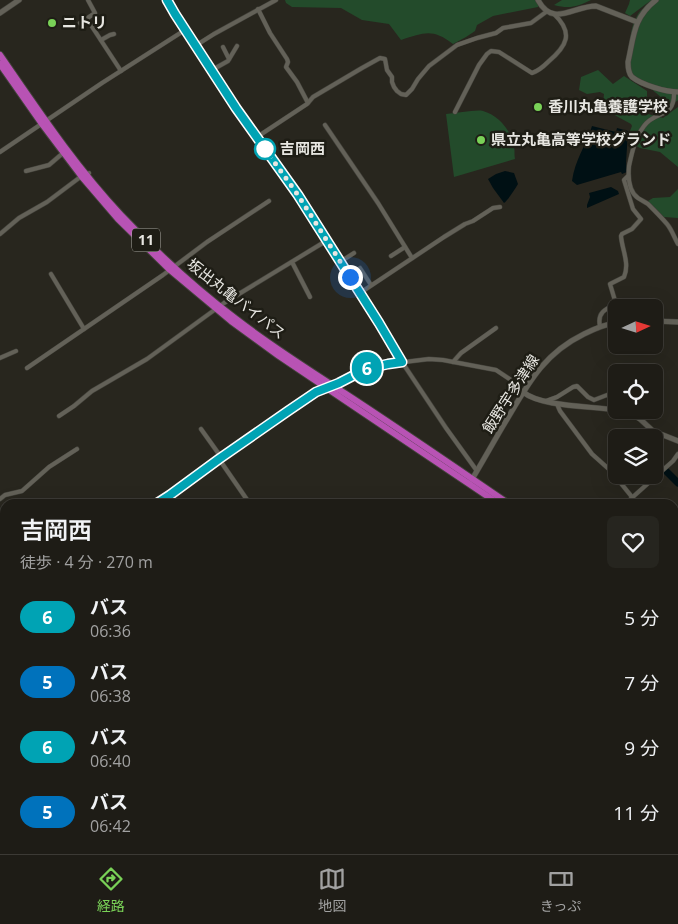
<!DOCTYPE html>
<html lang="ja">
<head>
<meta charset="utf-8">
<style>
  body { margin:0; font-family:"Open Sans","Noto Sans JP",sans-serif; background:#26251f; color:#f1f3f6; height:100vh; display:flex; flex-direction:column; font-size:19px; white-space:nowrap }
  * { box-sizing:border-box; margin:0 }
  p { font-size:16px; color:#a1a1a1 }
  .icon { flex:none; width:28px; height:28px; fill:none; stroke:currentColor; stroke-width:2; stroke-linecap:round; stroke-linejoin:round }
  .map { position:relative; flex:1; overflow:hidden }
  .panel { position:absolute; left:0px; top:499px; width:679px; height:356px; display:flex; flex-direction:column; background:#1e1c16; border-radius:15px 15px 0 0; box-shadow:0 5px 20px #0002,0 0 0 1px #3c3a35 }
  .panel>* { flex:none }
  .badge { padding:0 10px; border-radius:16px; font-size:18px; line-height:32px }
  .needle { width:32px; rotate:86deg }
  .tools { position:absolute; left:608px; top:299px; display:grid; gap:10px }
  .tools a { display:grid; place-items:center; width:55px; height:55px; border-radius:8px; background:#1e1c16; box-shadow:0 5px 20px #0002,0 0 0 1px #3c3a35; font-size:25px }
  .you { position:absolute; width:25px; height:25px; margin:-12px; border:4px solid #fff; border-radius:50%; background:#1a73e8; box-shadow:0 0 0 8px #1a73e833 }
  .map>.badge { position:absolute; translate:-50% -50%; box-shadow:0 0 0 2px #fff }
  .round { display:grid; place-items:center; flex:none; width:52px; height:52px; border-radius:8px; background:#26251f }
  .overview { display:flex; align-items:center; justify-content:space-between; height:85px; padding:0 20px }
  h1 { font-size:24px; font-weight:600; line-height:38px }
  ul { padding:0; list-style:none }
  li { display:flex; align-items:center; gap:15px; height:65px; padding:0 20px }
  li div { flex:1 }
  li b { display:block; font-size:19px }
  li em { font-style:normal }
  li .badge { min-width:55px; font-weight:700; text-align:center }
  .dock { display:flex; justify-content:space-around; align-items:center; height:70px; border-top:1px solid #3c3a35; background:#1e1c16; font-size:14px; color:#a1a1a1 }
  .dock a { display:grid; justify-items:center; gap:2px }
  .dock .on { color:#79d157 }
  .map>svg:first-child { display:block }
</style>
</head>
<body>
<div class="map">
<svg width="678" height="854" viewBox="0 0 678 854">
  <rect width="100%" height="100%" fill="#28261e"/>
  <g fill="#234b2b">
    <path d="M 285,0 L 542,0 L 538,7 L 493,16 L 477,25 L 475,31 L 466,37 L 453,44 C 432,28 424,33 401,40 L 389,24 L 362,20 L 341,8 L 292,7 L 286,3 Z"/>
    <path d="M 562,0 L 591,0 C 577,7 569,9 554,5 Z"/>
    <path d="M 630,0 L 678,0 L 678,100 L 673,104 L 668,103 L 649,87 L 628,75 C 629,57 628,31 637,16 C 640,10 646,6 650,1 L 630,16 L 625,13 L 629,4 Z"/>
    <polygon points="598,70 613,84 624,76 647,91 647,98 644,106 648,114 663,118 678,107 678,167 660,152 640,148 631,143 630,131 632,126 631,124 609,112 603,104 604,94 600,92 587,94 579,90 581,77"/>
    <path d="M 471,111 C 475,111 479,110 483,111 C 498,115 512,131 514,147 C 515,151 514,155 515,159 L 454,177 L 446,114 Z"/>
    <polygon points="678,189 678,218 664,217 648,201 653,198 670,197"/>
  </g>
  <g fill="#001014">
    <path d="M 592,126 L 616,132 L 617,128 L 628,131 L 626,163 L 627,172 L 622,174 L 621,172 L 577,185 L 572,181 C 575,159 586,146 592,126 Z"/>
    <path d="M 505,171 L 514,173 L 518,184 C 515,189 508,200 504,203 L 493,188 L 488,179 L 496,174 Z"/>
    <polygon points="611,187 618,191 619,194 587,208 587,205 590,197 589,193"/>
    <polygon points="562,850 604,850 604,854 567,854"/>
  </g>
  <g fill="none" stroke-linecap="round" stroke-linejoin="round">
    <polyline stroke="#001014" stroke-width="7" points="667,472 678,483"/>
    <g stroke="#44433c" stroke-width="5">
      <g id="street">
        <polyline points="167,0 175,14 236,108 298,195 379,323 404,365 446,428 477,471"/>
        <polyline points="258,9 270,33 287,59 288,62 286,67 297,82 308,103"/>
        <polyline points="87,19 121,71"/>
        <polyline points="80,23 95,13 88,0"/>
        <polyline points="101,40 110,35 114,34"/>
        <polyline points="195,46 214,34 276,0"/>
        <polyline points="223,47 229,59"/>
        <polyline points="212,70 228,61 237,46"/>
        <path d="M 674,92 C 675,119 655,110 644,126 C 635,138 632,152 629,166 C 628,177 628,191 638,198 C 641,200 645,202 648,204 C 654,210 661,217 667,224 C 672,230 674,237 678,244"/>
        <path d="M 455,112 L 479,65 L 487,54 L 491,51 L 499,52 L 532,73 C 538,71 543,67 548,62 C 567,46 574,33 554,14"/>
        <polyline points="325,125 378,203 412,258"/>
        <polyline points="257,137 307,104 313,97 362,68 380,58 385,59 387,70 392,77 392,82 394,87 397,91 401,94 406,95 412,89 418,79 429,66 457,45 477,38 496,33 503,28 531,23 546,12"/>
        <polyline points="0,152 102,83 185,30"/>
        <polyline points="26,171 49,165 63,153"/>
        <polyline points="0,234 19,218 47,202 79,178 89,173"/>
        <polyline points="391,256 405,247"/>
        <polyline points="292,262 310,297"/>
        <polyline points="340,262 354,253"/>
        <polyline points="360,268 371,285"/>
        <polyline points="51,274 84,329"/>
        <polyline points="360,293 444,237 465,224 473,221 493,208 500,207"/>
        <path d="M 600,326 C 597,313 605,309 616,304 L 610,284 L 624,277 C 630,263 622,250 621,236 L 622,234 L 632,229 L 641,219 L 633,209 L 624,180 L 628,176"/>
        <polyline points="0,358 16,351"/>
        <polyline points="453,362 461,353 496,328"/>
        <polyline points="27,368 163,275 207,242 269,201"/>
        <polyline points="333,385 366,369 388,364 429,359 443,360 496,370 511,380 523,392"/>
        <polyline points="546,401 557,397 573,387 577,386 588,397 594,400 607,395 616,399"/>
        <polyline points="557,404 560,411 592,454 611,471 632,497"/>
        <polyline points="59,416 74,406 92,391 147,359 224,303 326,241"/>
        <polyline points="201,429 221,457"/>
        <polyline points="219,459 250,504"/>
        <polyline points="0,499 5,495 22,491 49,467 77,449"/>
        <polyline points="625,504 673,461 678,454"/>
        <polyline points="674,701 678,698"/>
        <polyline points="0,712 5,715"/>
        <polyline points="0,766 5,763"/>
        <polyline points="0,848 7,854"/>
        <polyline points="207,850 209,854"/>
        <polyline points="418,850 420,854"/>
        <polyline points="493,850 495,854"/>
        <polyline points="606,850 607,854"/>
        <polyline points="644,850 646,854"/>
        <polyline points="291,854 296,850"/>
        <polyline points="435,854 441,850"/>
      </g>
    </g>
    <g stroke="#44433c" stroke-width="6">
      <g id="secondary">
        <path d="M 538,0 C 553,28 573,6 596,6 L 637,22"/>
        <path d="M 656,0 C 633,18 634,36 628,62 C 628,67 628,73 632,77 C 642,85 666,92 678,92"/>
        <polyline points="0,13 19,0"/>
        <polyline points="654,321 678,322"/>
        <path d="M 523,392 C 541,407 592,406 616,410"/>
        <polyline points="618,410 635,416 640,419 653,431 678,441"/>
        <path d="M 471,481 C 483,461 494,441 506,421 C 528,384 543,354 584,334 C 594,329 605,324 616,323"/>
        <polyline points="156,504 170,495 219,459 288,411 316,392 327,387"/>
        <polyline points="0,604 5,601"/>
        <polyline points="674,775 678,784"/>
      </g>
    </g>
    <g stroke="#44433c" stroke-width="8">
      <g id="highway">
        <path d="M 0,55 C 38,110 75,166 121,215 C 156,252 195,288 236,319 C 271,346 309,370 346,394 C 401,430 455,467 509,504"/>
        <polyline points="0,64 42,124 82,177 118,219 170,270 231,321 279,356 499,504"/>
        <polyline points="674,615 678,618"/>
        <polyline points="674,622 678,625"/>
      </g>
    </g>
    <use href="#street" stroke="#636158" stroke-width="4"/>
    <use href="#secondary" stroke="#636158" stroke-width="5"/>
    <use href="#highway" stroke="#b853b4" stroke-width="6"/>
  </g>
  <g fill="none" stroke-linecap="round" stroke-linejoin="round">
    <g stroke="#fff" stroke-width="11">
      <polyline id="line" points="156,504 170,495 219,459 288,411 316,392 339,383 366,369 388,364 402,362 379,323 298,195 236,108 175,14 167,0"/>
    </g>
    <use href="#line" stroke="#00a3b4" stroke-width="8"/>
    <polyline stroke="#e7e6e1" stroke-width="5" stroke-dasharray="0 9" points="265,149 298,195 350,277"/>
  </g>
  <g fill="#79d157" stroke="#1e1d15" stroke-width="2">
    <circle cx="52" cy="23" r="5"/>
    <circle cx="538" cy="107" r="5"/>
    <circle cx="481" cy="140" r="5"/>
  </g>
  <circle fill="#fff" stroke="#00a3b4" stroke-width="2.5" cx="265" cy="149" r="10"/>
  <g text-anchor="middle" stroke-width="5" stroke-linejoin="round" paint-order="stroke">
    <rect fill="#1e1d15" stroke="#abaaa4" stroke-width="1" x="132" y="228.5" width="28" height="23" rx="4"/>
    <g font-size="14" font-weight="bold" fill="#e7e6e1">
      <text x="146" y="245">11</text>
    </g>
    <g font-size="15" font-weight="bold" fill="#e7e6e1" stroke="#1e1d15" text-anchor="start">
      <text x="62" y="28">ニトリ</text>
      <text x="548" y="112">香川丸亀養護学校</text>
      <text x="491" y="145">県立丸亀高等学校グランド</text>
    </g>
    <g font-size="15" font-weight="bold" fill="#e7e6e1" stroke="#1e1d15" text-anchor="start">
      <text x="280" y="154">吉岡西</text>
    </g>
    <g font-size="15" fill="#e7e6e1" stroke="#1e1d15">
      <text transform="translate(236 299) rotate(38)" y="5">坂出丸亀バイパス</text>
      <text transform="translate(511 394) rotate(-57)" y="5">飯野宇多津線</text>
    </g>
  </g>
</svg>
<div class="tools">
<a><svg class="needle" viewBox="-14 -14 28 28"><path d="M0-13l5 13h-10z" fill="#e53935"/><path d="M0 13l5-13h-10z" fill="#a1a1a1"/></svg></a>
<a><svg class="icon" aria-label="locate" viewBox="0 0 24 24"><circle cx="12" cy="12" r="6"/><path d="M12 2v4M12 18v4M2 12h4M18 12h4"/></svg></a>
<a><svg class="icon" aria-label="layers" viewBox="0 0 24 24"><path d="M12 4l9 5-9 5-9-5zM3 14l9 5 9-5"/></svg></a>
</div>
<div class="you" style="left:350px;top:277px"></div>
<b class="badge" style="left:367px;top:368px;background:#00a3b4;color:#fff">6</b>
<section class="panel">
<div class="overview"><div><h1>吉岡西</h1><p>徒歩 · 4 分 · 270 m</p></div><a class="round"><svg class="icon" aria-label="heart" viewBox="0 0 24 24"><path d="M12 20l-8-8c-3-5 5-10 8-4 3-6 11-1 8 4z"/></svg></a></div>
<ul>
<li><span class="badge" style="background:#00a3b4;color:#fff">6</span><div><b>バス</b><p>06:36</p></div><em>5 分</em></li>
<li><span class="badge" style="background:#0072bc;color:#fff">5</span><div><b>バス</b><p>06:38</p></div><em>7 分</em></li>
<li><span class="badge" style="background:#00a3b4;color:#fff">6</span><div><b>バス</b><p>06:40</p></div><em>9 分</em></li>
<li><span class="badge" style="background:#0072bc;color:#fff">5</span><div><b>バス</b><p>06:42</p></div><em>11 分</em></li>
</ul>
</section>
</div>
<nav class="dock">
<a class="on"><svg class="icon" aria-label="directions" viewBox="0 0 24 24"><path d="M12 3l9 9-9 9-9-9zM9 14v-3h6M13 9l2 2-2 2"/></svg>経路</a>
<a><svg class="icon" aria-label="map" viewBox="0 0 24 24"><path d="M3 6l6-2 6 2 6-2v14l-6 2-6-2-6 2zM9 4v14M15 6v14"/></svg>地図</a>
<a><svg class="icon" aria-label="tickets" viewBox="0 0 24 24"><path d="M3 7h18v10H3zM15 7v10"/></svg>きっぷ</a>
</nav>
</body>
</html>
